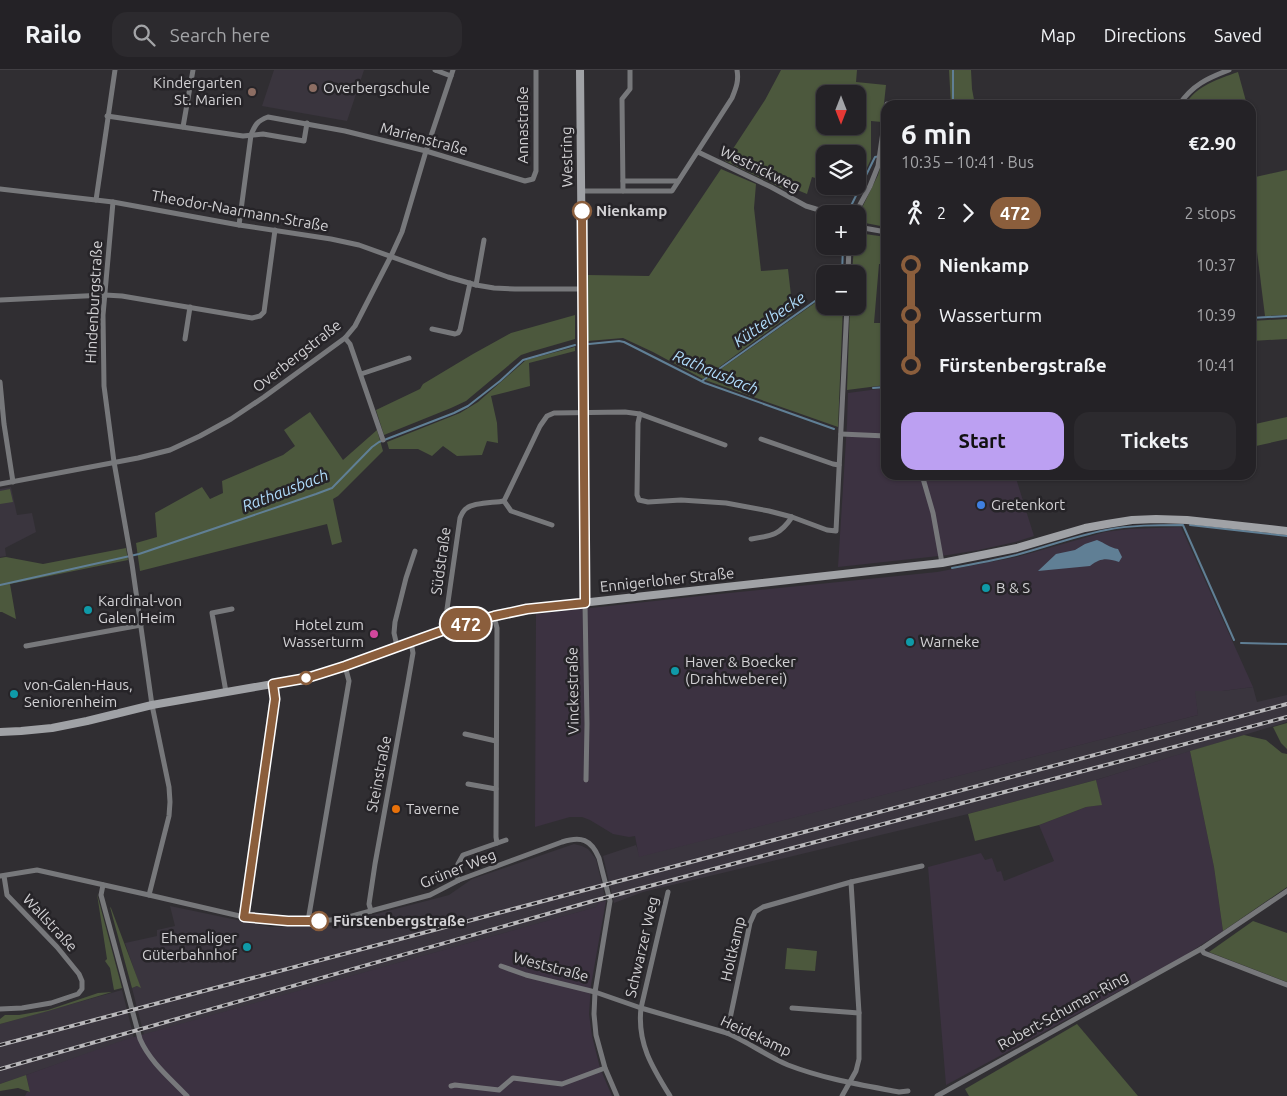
<!DOCTYPE html>
<html lang="en">
<head>
<meta charset="utf-8">
<style>
  body { margin:0; font-family:Ubuntu,sans-serif; background:#2c2a2e; color:#f1f3f6; height:100vh; display:flex; flex-direction:column; font-size:19px; white-space:nowrap }
  * { box-sizing:border-box; margin:0 }
  p { font-size:16px; color:#a3a4a7 }
  .icon { flex:none; width:28px; height:28px; fill:none; stroke:currentColor; stroke-width:2; stroke-linecap:round; stroke-linejoin:round }
  .map { position:relative; flex:1; overflow:hidden }
  .panel { position:absolute; left:881px; top:30px; width:375px; height:380px; display:flex; flex-direction:column; background:#242226; border-radius:15px; box-shadow:0 1px 4px #0004,0 0 0 1px #413f43 }
  .panel>* { flex:none }
  .badge { padding:0 10px; border-radius:16px; font-size:18px; line-height:32px }
  .needle { width:32px; rotate:180deg }
  .fabs { position:absolute; left:816px; top:15px; display:grid; gap:10px }
  .fabs a { display:grid; place-items:center; width:50px; height:50px; border-radius:10px; background:#242226; box-shadow:0 1px 4px #0004,0 0 0 1px #413f43; font-size:25px }
  .map>.badge { position:absolute; translate:-50% -50%; box-shadow:0 0 0 2px #fff }
  .legs { display:flex; align-items:center; gap:8px; height:55px; padding:0 20px; font-size:16px }
  .legs p { margin-inline-start:auto }
  .overview { display:flex; align-items:center; justify-content:space-between; height:85px; padding:0 20px }
  h1 { font-size:28px; font-weight:700; line-height:38px }
  .cta { display:flex; gap:10px; margin-top:auto; padding:10px 20px }
  .cta a { flex:1; height:58px; border-radius:15px; background:#bca0f2; color:#111; font-size:20px; font-weight:700; line-height:58px; text-align:center }
  .cta a+a { background:#2c2a2e; color:#f1f3f6 }
  ul { padding:0 20px; list-style:none }
  li { display:flex; align-items:center; gap:18px; height:50px; font-size:19px }
  li i { display:grid; place-items:center; width:8px; height:100%; margin:0 6px; background:currentColor }
  li i::after { content:''; width:12px; height:12px; margin:-6px; border:4px solid; border-radius:50%; background:#242226 }
  li p { margin-inline-start:auto }
  li:first-child i { background:linear-gradient(#0000 50%,currentColor 0) }
  li:last-child i { background:linear-gradient(currentColor 50%,#0000 0) }
  header { display:flex; align-items:center; gap:30px; box-sizing:border-box; height:70px; padding:0 25px; background:#242226; border-bottom:1px solid #413f43 }
  header strong { font-size:24px }
  nav { display:flex; gap:28px; margin-inline-start:auto; font-size:18px }
  .search { width:350px; height:45px; background:#2c2a2e; display:flex; align-items:center; gap:12px; box-sizing:border-box; padding:0 18px; border-radius:15px; color:#a3a4a7; font-size:19px }
  .map>svg:first-child { display:block }
</style>
</head>
<body>
<header>
<strong>Railo</strong>
<div class="search"><svg class="icon" aria-label="search" viewBox="0 0 24 24"><circle cx="10" cy="10" r="6"/><path d="M15 15l6 6"/></svg>Search here</div>
<nav><a>Map</a><a>Directions</a><a>Saved</a></nav>
</header>
<div class="map">
<svg width="1287" height="1026" viewBox="0 0 1287 1026">
  <rect width="100%" height="100%" fill="#302e32"/>
  <g fill="#3a353e">
    <polygon points="274,0 364,0 347,51 262,36"/>
    <polygon points="11,417 17,445 32,443 36,462 5,478 6,486 0,487 0,419"/>
    <polygon points="1253,617 1257,632 1287,625 1287,652 1096,710 968,744 643,822 614,833 603,786 636,775 640,786 1198,645 1194,621 1222,621"/>
    <polygon points="574,774 582,776 588,779 596,789 606,831 599,832 597,837 144,965 132,918 137,916 140,917 125,873 157,866 157,860 175,856 170,836 271,857 330,856 449,825 472,809"/>
    <polygon points="122,920 134,968 0,1014 0,954"/>
  </g>
  <g fill="#3c3241">
    <polygon points="886,318 886,405 1015,405 1034,466 1015,472 979,480 948,485 838,497 847,354 848,323"/>
    <polygon points="1181,457 1253,617 1222,621 1195,621 1198,645 639,787 635,766 629,767 613,764 590,750 582,747 570,747 535,757 536,544 709,525 937,502 1017,487 1105,462 1129,459"/>
    <polygon points="1190,681 1214,797 1223,861 1184,886 946,1015 928,797 981,783 985,790 992,788 997,802 1001,801 1004,811 1054,791 1039,755 1086,737 1101,735 1096,710"/>
    <polygon points="606,831 591,915 589,944 592,966 600,998 612,1026 25,1026 27,1022 30,1022 26,1005 127,969 596,837 599,832"/>
  </g>
  <g fill="#4c583d" fill-rule="evenodd">
    <path d="M 781,0 L 857,0 L 856,12 L 886,15 L 882,52 L 871,51 L 871,89 L 857,120 L 844,116 L 858,116 L 858,84 L 825,84 L 825,111 L 812,107 L 807,124 L 790,117 L 788,121 L 725,91 L 765,30 ZM 825,24 L 858,24 L 858,56 L 825,56 Z"/>
    <polygon points="949,0 971,0 972,19 975,35 951,35"/>
    <path d="M 1238,2 L 1247,35 L 1185,35 C 1196,16 1218,9 1238,2 Z"/>
    <polygon points="886,87 886,157 860,152 858,146 878,105 883,88"/>
    <polygon points="721,99 756,114 754,138 761,201 788,199 793,243 703,309 653,282 623,268 588,271 587,205 649,206"/>
    <polygon points="1287,100 1287,245 1265,246 1251,133 1251,108"/>
    <polygon points="865,164 886,167 886,194 879,194 874,253 886,253 886,315 847,320 850,236 858,236 858,204 852,204 854,176 858,176 858,168"/>
    <polygon points="825,226 825,236 843,236 838,357 705,310"/>
    <polygon points="575,245 575,269 530,282 521,285 466,331 451,338 384,365 376,340 420,319 423,314 473,284 511,263"/>
    <polygon points="1287,249 1287,269 1251,271 1251,251"/>
    <polygon points="575,277 575,281 529,293 530,316 491,326 497,353 498,373 487,371 482,385 457,386 443,376 432,386 418,379 389,379 387,372 460,343 478,332 526,290"/>
    <polygon points="310,342 343,390 377,360 383,381 338,426 333,429 342,472 332,475 327,454 140,501 136,473 157,467 155,443 202,417 210,429 223,423 222,411 283,385 295,376 284,360"/>
    <polygon points="1287,347 1287,369 1256,376 1251,355"/>
    <polygon points="10,419 13,432 0,434 0,421"/>
    <polygon points="126,478 128,490 10,514 16,549 2,542 0,542 0,488 6,487 43,494"/>
    <polygon points="1287,653 1287,679 1281,673 1273,657"/>
    <polygon points="1244,665 1266,670 1282,683 1287,684 1287,817 1223,861 1214,797 1190,681"/>
    <polygon points="1096,710 1102,735 1086,737 1039,755 975,771 968,744"/>
    <polygon points="97,824 122,918 114,920 110,898 105,891 107,889"/>
    <polygon points="110,837 111,838 141,918 137,916 132,918"/>
    <polygon points="1253,851 1287,863 1287,912 1209,882"/>
    <polygon points="787,878 817,881 815,901 785,899"/>
    <polygon points="112,922 48,941 0,954 0,949 5,945 19,945 48,940 98,923"/>
    <polygon points="1077,954 1138,1026 969,1026 965,1019"/>
    <polygon points="26,1005 30,1022 18,1018 0,1021 0,1014"/>
  </g>
  <path fill="#607f95" d="M 1097,470 C 1105,473 1110,478 1118,479 L 1122,487 L 1119,492 C 1106,488 1101,488 1090,496 L 1038,501 L 1056,484 L 1075,480 L 1085,474 Z"/>
  <g fill="none" stroke-linecap="round" stroke-linejoin="round">
    <g stroke="#607f95" stroke-width="2">
      <polyline points="953,0 953,35"/>
      <polyline points="847,144 875,87 886,85"/>
      <polyline points="842,204 843,176"/>
      <polyline points="1251,248 1287,246"/>
      <polyline points="589,274 619,271 624,272 705,313 834,359"/>
      <polyline points="702,311 825,224"/>
      <polyline points="873,318 886,317"/>
      <polyline points="1190,455 1287,466"/>
      <path d="M 952,498 C 974,494 995,490 1016,485 C 1046,477 1075,466 1106,460 C 1131,455 1157,455 1183,455 L 1234,570"/>
      <polyline points="0,515 139,484 316,424 332,418 372,377 379,372 454,343 468,336 500,311 523,290 575,275"/>
      <polyline points="1241,573 1287,574"/>
    </g>
    <g stroke="#77787b" stroke-width="5">
      <polyline points="435,0 451,6"/>
      <polyline points="887,35 887,34"/>
      <path d="M 1179,35 C 1192,15 1208,8 1229,0"/>
      <polyline points="107,46 243,66 263,64 304,71 307,53"/>
      <polyline points="183,57 193,0"/>
      <polyline points="698,82 771,117 806,136 816,139 841,144"/>
      <polyline points="623,111 678,111"/>
      <polyline points="0,119 113,132 239,155 331,169 359,175 448,207 476,215 494,218 515,219 582,219"/>
      <path d="M 582,121 L 672,121 L 732,28 C 736,18 739,11 737,0"/>
      <polyline points="623,121 622,29 630,19 630,0"/>
      <polyline points="96,130 115,0"/>
      <polyline points="113,132 103,245 104,316 114,392 132,494 152,635 169,717 170,732 169,746 149,825"/>
      <polyline points="855,144 870,116 878,96 886,41"/>
      <path d="M 239,155 L 251,65 C 255,55 257,51 268,47 L 345,61 L 426,81 L 525,111 L 533,109 L 536,101 L 536,0"/>
      <polyline points="858,157 886,162"/>
      <polyline points="848,204 849,176"/>
      <polyline points="476,215 484,170"/>
      <polyline points="0,230 105,225 122,226 252,248 260,246 264,242 275,160"/>
      <polyline points="432,259 455,264 458,263 460,260 470,213"/>
      <polyline points="345,268 350,274 383,370"/>
      <polyline points="185,269 190,237"/>
      <polyline points="361,304 409,288"/>
      <polyline points="0,312 4,354 13,412"/>
      <polyline points="640,344 638,353 637,425 639,430 648,432 681,430 726,433 769,441 792,447 827,460 836,461 847,236"/>
      <polyline points="841,364 886,366"/>
      <polyline points="761,369 833,394 839,395"/>
      <polyline points="922,405 933,443 942,493"/>
      <polyline points="0,414 138,388 170,380 200,366 231,349 264,327 345,268 355,256 391,186 402,162 426,81 453,0"/>
      <polyline points="504,431 540,356 547,346 554,343 625,342 640,344 725,375"/>
      <polyline points="504,431 511,441 552,455"/>
      <path d="M 751,469 C 772,466 780,465 792,447"/>
      <polyline points="585,533 587,654 586,710"/>
      <polyline points="494,546 497,558 496,767 497,773"/>
      <path d="M 450,558 L 447,545 L 447,539 L 460,448 C 462,444 463,440 467,438 C 475,432 494,433 504,431"/>
      <polyline points="26,576 141,555"/>
      <polyline points="397,576 394,563 395,552 406,508 415,481"/>
      <polyline points="226,622 212,543 232,539"/>
      <polyline points="465,664 496,671"/>
      <polyline points="468,714 496,719"/>
      <path d="M 0,806 L 37,800 L 149,825 L 244,847 L 288,851 L 319,851 L 341,849 L 430,825 L 459,810 L 562,772 C 581,766 591,769 599,788 L 610,831 L 595,922 L 594,944 L 596,965 L 605,998 L 617,1026"/>
      <polyline points="459,810 456,804 458,794 463,785 506,770"/>
      <path d="M 103,815 L 101,825 L 140,969 C 150,992 170,1008 187,1026"/>
      <path d="M 668,822 L 641,938 C 637,973 652,997 670,1026"/>
      <polyline points="371,841 369,834 375,794 408,612 413,583 411,572"/>
      <polyline points="244,847 275,629 273,614"/>
      <polyline points="308,851 349,611 345,596"/>
      <polyline points="1201,879 1204,883 1287,915"/>
      <path d="M 501,896 L 526,905 L 595,922 L 641,938 L 727,963 C 748,972 767,986 788,995 C 824,1009 862,1015 899,1022 L 908,1021"/>
      <polyline points="792,938 859,943"/>
      <polyline points="0,939 22,938 51,933 78,924 82,919 82,911 79,904 57,877 7,825 4,806"/>
      <polyline points="727,963 750,853 755,842 763,837 851,812 922,796"/>
      <polyline points="451,1016 455,1015 499,1020 513,1008 562,1014 605,998"/>
      <polyline points="842,1026 856,1001 859,989 859,943 851,812"/>
      <polyline points="937,1026 1201,879 1287,821"/>
    </g>
    <g stroke="#a0a2a6" stroke-width="8">
      <polyline points="580,0 585,533"/>
      <polyline points="0,662 21,661 52,658 87,651 152,635 307,608 345,596 397,576 450,558 494,546 527,539 942,493 1017,478 1085,458 1107,454 1132,450 1156,449 1187,450 1287,461"/>
    </g>
    <g stroke="#b9b8bb" stroke-width="4">
      <g id="rail">
        <polyline points="0,975 1287,634"/>
        <polyline points="0,999 593,831 1287,647"/>
      </g>
    </g>
    <use href="#rail" stroke="#262428" stroke-width="2" stroke-dasharray="5.5" stroke-linecap="butt"/>
  </g>
  <g fill="none" stroke-linecap="round" stroke-linejoin="round">
    <g stroke="#fff" stroke-width="11">
      <polyline id="line-1" points="319,851 288,851 244,847 275,629 273,614 307,608 345,596 411,572 450,558 494,546 527,539 585,533 582,141"/>
    </g>
    <use href="#line-1" stroke="#8b5e3c" stroke-width="8"/>
  </g>
  <g fill="#8d6e63" stroke="#262428" stroke-width="2">
    <circle cx="313" cy="18" r="5"/>
    <circle cx="252" cy="22" r="5"/>
  </g>
  <g fill="#fff" stroke="#8b5e3c" stroke-width="2.5">
    <circle cx="582" cy="141" r="9"/>
    <circle cx="306" cy="608" r="6"/>
    <circle cx="319" cy="851" r="9"/>
  </g>
  <circle fill="#3f7fe0" stroke="#262428" stroke-width="2" cx="981" cy="435" r="5"/>
  <g fill="#0f9aa8" stroke="#262428" stroke-width="2">
    <circle cx="986" cy="518" r="5"/>
    <circle cx="88" cy="540" r="5"/>
    <circle cx="910" cy="572" r="5"/>
    <circle cx="675" cy="601" r="5"/>
    <circle cx="14" cy="624" r="5"/>
    <circle cx="247" cy="877" r="5"/>
  </g>
  <circle fill="#d1479c" stroke="#262428" stroke-width="2" cx="374" cy="564" r="5"/>
  <circle fill="#e8710a" stroke="#262428" stroke-width="2" cx="396" cy="739" r="5"/>
  <g text-anchor="middle" stroke-width="5" stroke-linejoin="round" paint-order="stroke">
    <g font-size="15" fill="#d2d1d4" stroke="#262428" text-anchor="start">
      <text x="242" y="18" text-anchor="end">Kindergarten<tspan x="242" dy="17">St. Marien</tspan></text>
      <text x="323" y="23">Overbergschule</text>
      <text x="991" y="440">Gretenkort</text>
      <text x="996" y="523">B &amp; S</text>
      <text x="98" y="536">Kardinal-von<tspan x="98" dy="17">Galen Heim</tspan></text>
      <text x="364" y="560" text-anchor="end">Hotel zum<tspan x="364" dy="17">Wasserturm</tspan></text>
      <text x="920" y="577">Warneke</text>
      <text x="685" y="597">Haver &amp; Boecker<tspan x="685" dy="17">(Drahtweberei)</tspan></text>
      <text x="24" y="620">von-Galen-Haus,<tspan x="24" dy="17">Seniorenheim</tspan></text>
      <text x="406" y="744">Taverne</text>
      <text x="237" y="873" text-anchor="end">Ehemaliger<tspan x="237" dy="17">Güterbahnhof</tspan></text>
    </g>
    <g font-size="15" fill="#d2d1d4" stroke="#262428">
      <text transform="translate(523 55) rotate(-90)" y="5">Annastraße</text>
      <text transform="translate(424 69) rotate(15)" y="5">Marienstraße</text>
      <text transform="translate(567 87) rotate(-91)" y="5">Westring</text>
      <text transform="translate(760 99) rotate(26)" y="5">Westrickweg</text>
      <text transform="translate(240 141) rotate(10)" y="5">Theodor-Naarmann-Straße</text>
      <text transform="translate(94 232) rotate(-87)" y="5">Hindenburgstraße</text>
      <text transform="translate(297 286) rotate(-38)" y="5">Overbergstraße</text>
      <text transform="translate(441 491) rotate(-82)" y="5">Südstraße</text>
      <text transform="translate(667 510) rotate(-6)" y="5">Ennigerloher Straße</text>
      <text transform="translate(573 621) rotate(-91)" y="5">Vinckestraße</text>
      <text transform="translate(379 704) rotate(-79)" y="5">Steinstraße</text>
      <text transform="translate(458 799) rotate(-22)" y="5">Grüner Weg</text>
      <text transform="translate(50 853) rotate(47)" y="5">Wallstraße</text>
      <text transform="translate(642 877) rotate(-77)" y="5">Schwarzer Weg</text>
      <text transform="translate(733 879) rotate(-77)" y="5">Holtkamp</text>
      <text transform="translate(551 897) rotate(15)" y="5">Weststraße</text>
      <text transform="translate(1063 941) rotate(-29)" y="5">Robert-Schuman-Ring</text>
      <text transform="translate(756 966) rotate(25)" y="5">Heidekamp</text>
    </g>
    <g font-size="15" font-weight="bold" fill="#d2d1d4" stroke="#262428" text-anchor="start">
      <text x="596" y="146">Nienkamp</text>
      <text x="333" y="856">Fürstenbergstraße</text>
    </g>
    <g font-size="16" font-style="italic" fill="#afdbfa" stroke="#262428">
      <text transform="translate(769 249) rotate(-35)" y="6">Küttelbecke</text>
      <text transform="translate(716 302) rotate(23)" y="6">Rathausbach</text>
      <text transform="translate(285 420) rotate(-21)" y="6">Rathausbach</text>
    </g>
  </g>
</svg>
<div class="fabs">
<a><svg class="needle" viewBox="-14 -14 28 28"><path d="M0-13l5 13h-10z" fill="#e53935"/><path d="M0 13l5-13h-10z" fill="#a3a4a7"/></svg></a>
<a><svg class="icon" aria-label="layers" viewBox="0 0 24 24"><path d="M12 4l9 5-9 5-9-5zM3 14l9 5 9-5"/></svg></a>
<a>+</a>
<a>−</a>
</div>
<b class="badge" style="left:466px;top:554px;background:#8b5e3c;color:#fff">472</b>
<section class="panel">
<div class="overview"><div><h1>6 min</h1><p>10:35 – 10:41 · Bus</p></div><b>€2.90</b></div>
<div class="legs"><svg class="icon" aria-label="walk" viewBox="0 0 24 24"><circle cx="13" cy="4" r="2"/><path d="M13 8l-2 6 4 7M11 14l-3 7M7 12l3-4h3l4 4"/></svg>2<svg class="icon" aria-label="forward" viewBox="0 0 24 24"><path d="M9 5l7 7-7 7"/></svg><b class="badge" style="background:#8b5e3c;color:#fff">472</b><p>2 stops</p></div>
<ul>
<li><i style="color:#8b5e3c"></i><b>Nienkamp</b><p>10:37</p></li>
<li><i style="color:#8b5e3c"></i><span>Wasserturm</span><p>10:39</p></li>
<li><i style="color:#8b5e3c"></i><b>Fürstenbergstraße</b><p>10:41</p></li>
</ul>
<div class="cta"><a>Start</a><a>Tickets</a></div>
</section>
</div>
</body>
</html>
